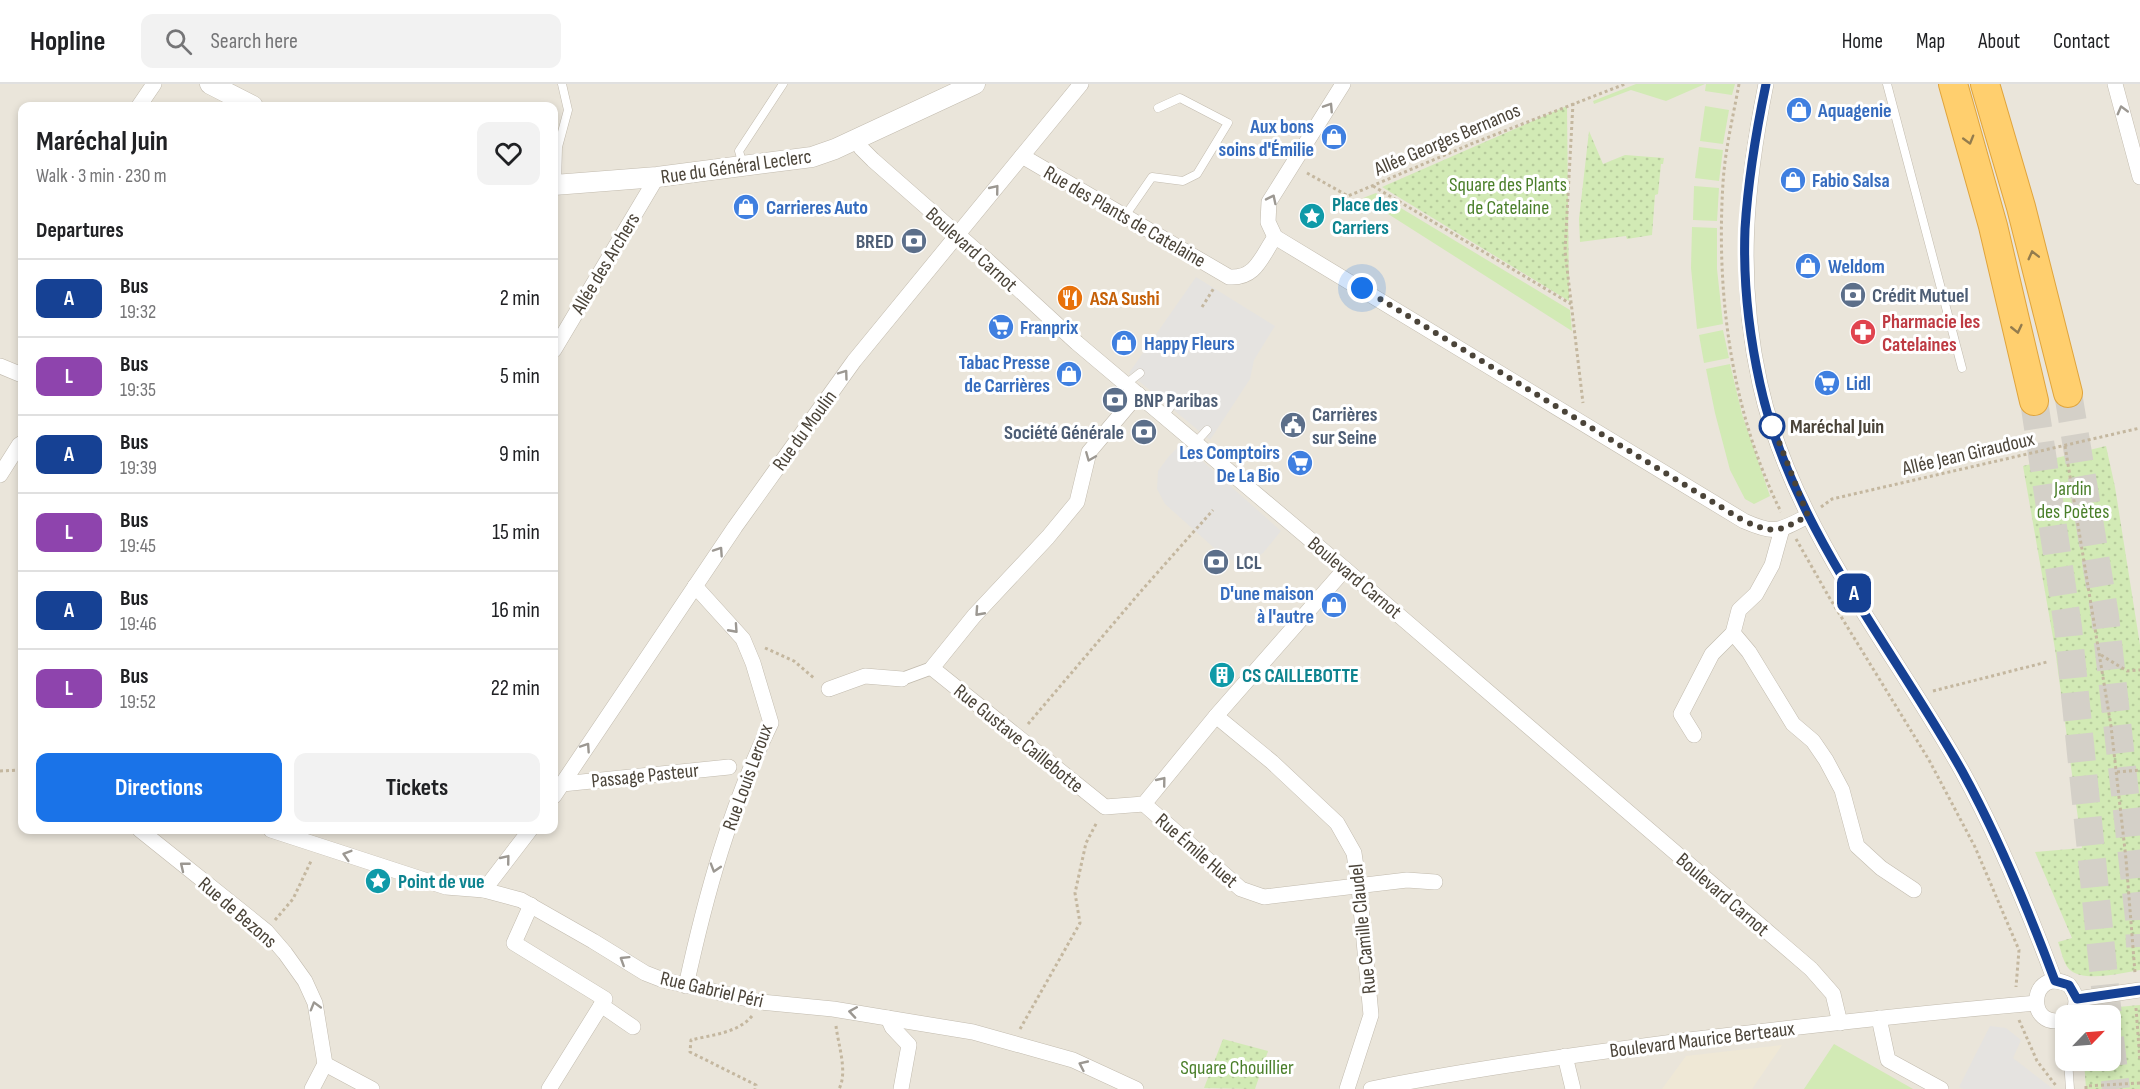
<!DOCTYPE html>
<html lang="en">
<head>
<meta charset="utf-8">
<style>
  body { margin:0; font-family:"Sofia Sans Condensed",sans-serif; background:#f2f2f2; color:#202124; height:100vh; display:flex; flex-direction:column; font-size:22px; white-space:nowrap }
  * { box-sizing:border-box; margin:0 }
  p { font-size:20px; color:#757577 }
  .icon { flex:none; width:33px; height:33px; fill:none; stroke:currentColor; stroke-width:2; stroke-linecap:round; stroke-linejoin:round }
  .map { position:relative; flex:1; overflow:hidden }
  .side { position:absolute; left:18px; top:18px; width:540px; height:732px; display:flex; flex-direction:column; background:#fff; border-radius:12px; box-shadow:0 3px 9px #0003 }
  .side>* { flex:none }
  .badge { padding:0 12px; border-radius:9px; font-size:21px; line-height:39px }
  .needle { width:39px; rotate:65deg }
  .buttons { position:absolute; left:2055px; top:921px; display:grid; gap:12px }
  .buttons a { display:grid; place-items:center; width:66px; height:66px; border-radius:12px; background:#fff; box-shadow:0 3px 9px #0003; font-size:30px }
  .you { position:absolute; width:30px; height:30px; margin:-15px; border:4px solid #fff; border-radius:50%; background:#1a73e8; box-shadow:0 0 0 9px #1a73e833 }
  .map>.badge { position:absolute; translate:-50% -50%; box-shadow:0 0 0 3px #fff }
  h2 { padding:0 18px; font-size:22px; line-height:54px }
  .round { display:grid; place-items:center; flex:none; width:63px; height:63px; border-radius:12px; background:#f2f2f2 }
  .overview { display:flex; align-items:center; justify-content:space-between; height:102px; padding:0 18px }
  h1 { font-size:28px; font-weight:700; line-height:45px }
  .cta { display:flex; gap:12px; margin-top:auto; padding:12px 18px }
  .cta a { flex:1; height:69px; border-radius:12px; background:#1a73e8; color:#fff; font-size:24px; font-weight:700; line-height:69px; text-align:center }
  .cta a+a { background:#f2f2f2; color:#202124 }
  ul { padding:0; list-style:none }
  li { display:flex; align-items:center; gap:18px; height:78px; padding:0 18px; border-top:2px solid #e0e0e0 }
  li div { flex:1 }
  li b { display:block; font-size:22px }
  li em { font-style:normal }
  li .badge { min-width:66px; font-weight:700; text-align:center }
  header { display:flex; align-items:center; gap:36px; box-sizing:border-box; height:84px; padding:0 30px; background:#fff; border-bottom:2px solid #e0e0e0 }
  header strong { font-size:28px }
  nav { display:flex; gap:33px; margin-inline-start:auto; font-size:21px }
  .search { width:420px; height:54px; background:#f2f2f2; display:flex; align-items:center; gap:15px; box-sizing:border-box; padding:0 21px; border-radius:12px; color:#757577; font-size:22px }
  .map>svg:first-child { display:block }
</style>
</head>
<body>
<header>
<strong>Hopline</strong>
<div class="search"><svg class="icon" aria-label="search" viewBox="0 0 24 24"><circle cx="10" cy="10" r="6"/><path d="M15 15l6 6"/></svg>Search here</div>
<nav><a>Home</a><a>Map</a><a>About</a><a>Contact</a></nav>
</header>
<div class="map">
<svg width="2140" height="1005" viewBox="0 0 2140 1005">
  <defs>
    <pattern id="park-dots" width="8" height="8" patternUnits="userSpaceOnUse" patternTransform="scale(1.5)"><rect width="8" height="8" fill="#d2eab5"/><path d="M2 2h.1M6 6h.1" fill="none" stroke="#b6ca9c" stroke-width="1.8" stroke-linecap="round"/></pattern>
  </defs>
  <rect width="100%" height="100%" fill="#f6f3ec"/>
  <path fill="#eae5da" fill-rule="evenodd" d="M 0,0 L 2140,0 L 2140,1005 L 0,1005 ZM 22,22 L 554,22 L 554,746 L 22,746 ZM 2066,932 L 2110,932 L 2110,976 L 2066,976 Z"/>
  <polygon fill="#efe8d6" points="1782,961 1752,1005 1662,1005 1686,972"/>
  <g fill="#d2eab5">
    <polygon points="1636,0 1705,0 1666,17 1631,6 1594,20 1593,17"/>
    <polygon points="1706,0 1735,0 1732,11 1705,7"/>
    <polygon points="1705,22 1729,26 1723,60 1700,57"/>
    <polygon points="1699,63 1723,66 1719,97 1695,94"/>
    <polygon points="1694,102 1719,104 1717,137 1693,136"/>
    <polygon points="1376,109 1570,226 1572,247 1363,114"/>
    <polygon points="1692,143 1717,144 1717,185 1723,240 1697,245 1691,184"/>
    <polygon points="1723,246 1729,274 1704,279 1699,251"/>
    <polygon points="1730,280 1742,330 1770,412 1754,420 1745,415 1730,386 1715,329 1706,285"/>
    <polygon points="1834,960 1913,1005 1804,1005"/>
  </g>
  <g fill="url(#park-dots)">
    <polygon points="1567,22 1569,217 1382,103"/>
    <polygon points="1589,47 1603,80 1625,71 1664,74 1663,80 1661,80 1658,110 1655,111 1652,151 1627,155 1626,152 1580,158 1579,135"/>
    <path d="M 2106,362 L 2115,403 L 2140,561 L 2140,886 C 2122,889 2083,899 2069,885 C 2063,878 2061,866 2058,858 L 2072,854 L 2035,768 L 2082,764 L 2055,565 L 2023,382 Z"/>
    <polygon points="2140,921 2140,1005 2086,1005 2084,977 2110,976 2110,932 2081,931 2096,925"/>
    <polygon points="1223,955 1268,967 1255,1005 1204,1004"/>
  </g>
  <g fill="#e5e3e0">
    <polygon points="1196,193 1275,242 1254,276 1250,295 1210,356 1129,289"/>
    <polygon points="1182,359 1281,447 1263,469 1251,477 1238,479 1222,471 1165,420 1157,405 1158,387 1169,372"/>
    <polygon points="1990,942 2006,944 2021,956 2013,974 2053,1005 1963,1005 1959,1003"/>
  </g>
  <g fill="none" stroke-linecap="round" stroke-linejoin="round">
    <g stroke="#d4d0c8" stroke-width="28" stroke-dasharray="28 14" stroke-linecap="butt">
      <polyline points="2068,309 2105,532 2139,834 2140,863"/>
      <polyline points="2034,317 2068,543 2108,932"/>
      <polyline points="2110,954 2116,1005"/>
    </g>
    <g stroke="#c2bbae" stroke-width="9">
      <g id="service">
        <polyline points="1887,0 1962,284"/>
        <polyline points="743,81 739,67 783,0"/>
        <polyline points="557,99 558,63 568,26 562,0"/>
        <polyline points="1125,132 1152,93 1183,97 1197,90 1228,39 1180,14 1158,24"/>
        <polyline points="1126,300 1140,289"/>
        <polyline points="1164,332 1174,318"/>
        <polyline points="1196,358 1207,346"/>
        <polyline points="2060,937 2066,962"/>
        <polyline points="2068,976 2070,1005"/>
      </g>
    </g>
    <g stroke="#c2bbae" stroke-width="14">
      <polyline id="pedestrian" points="902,595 932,584"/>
    </g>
    <g stroke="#c2bbae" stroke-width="16">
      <g id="minor">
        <path d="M 1343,0 L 1269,118 L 1268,138 L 1275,153 L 1744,437 C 1776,451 1778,447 1808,432"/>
        <path d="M 1766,0 C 1745,104 1737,196 1760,300 C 1791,441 1892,563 1962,687 C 1999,754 2028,825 2055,897"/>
        <polyline points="2115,0 2140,93"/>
        <polyline points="139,22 154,0"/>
        <polyline points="857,54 861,64 873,76 989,178 1077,259 1345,485 1811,885 1833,910 1840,939"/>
        <path d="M 1022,72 L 1229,193 C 1256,195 1261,173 1275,153"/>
        <polyline points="554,266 657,93"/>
        <polyline points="0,282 22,291"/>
        <polyline points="1138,310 1089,368 1077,418 1048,453 974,532 932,584 1105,723 1144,720 1216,632 1345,485"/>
        <polyline points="0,391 19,361 22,359"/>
        <polyline points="1733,549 1749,568 1793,640 1813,657 1826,676 1842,706 1857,762 1881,784 1914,806"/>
        <polyline points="829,605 865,592 902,595"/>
        <polyline points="1216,632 1272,678 1337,739 1354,769 1359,803 1371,931 1347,1005"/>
        <polyline points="1694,651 1681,630 1712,570 1733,549 1739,526 1756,510 1772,481 1782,445"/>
        <polyline points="562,700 729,683"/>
        <polyline points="554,712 735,443 854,277 1081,0"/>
        <polyline points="1144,720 1241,805 1264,813 1407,796 1435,798"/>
        <polyline points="140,746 266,847 285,869 305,897 315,919 325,980"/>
        <polyline points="271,746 446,803 484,806 521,816 593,857 645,889 663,896 761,918 833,925 973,948 1073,976 1136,1005"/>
        <polyline points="484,806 530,746"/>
        <polyline points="531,821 514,859 605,915 549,1005"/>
        <path d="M 686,902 C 706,810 730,723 771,639 L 753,579 L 743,555 L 695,502"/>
        <polyline points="2077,915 2140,906"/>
        <polyline points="601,921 633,943"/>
        <polyline points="888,934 892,943 909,961 901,1005"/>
        <polyline points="1879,934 1888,976 1941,1005"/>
        <path d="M 2066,935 C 2024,949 2029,880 2069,901 C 2077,911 2079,921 2070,932"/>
        <polyline points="1565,972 1573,1005"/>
        <polyline points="325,980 372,1005"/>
        <polyline points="312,1005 325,980"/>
        <path d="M 1371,1005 C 1476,984 1582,970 1689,956 C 1804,942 1920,929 2036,919"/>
      </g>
    </g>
    <g stroke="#c2bbae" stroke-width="21">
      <g id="tertiary">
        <polyline points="210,0 253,22"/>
        <polyline points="554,101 657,93 812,73 835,65 975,0"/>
      </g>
    </g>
    <g stroke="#e0a43c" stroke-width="30">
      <g id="motorway">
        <polyline points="1953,0 1993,142 2034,317"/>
        <polyline points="1985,0 2021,123 2068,309"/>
      </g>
    </g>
    <g stroke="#c4b79f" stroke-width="3" stroke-dasharray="3 3" stroke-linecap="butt">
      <path d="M 1739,0 C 1733,33 1725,66 1723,99 C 1716,210 1731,327 1781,428"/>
      <polyline points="1573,19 1565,167 1583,319"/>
      <polyline points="1307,89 1348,112 1471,60 1625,0"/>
      <polyline points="1373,102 1571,220"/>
      <polyline points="1202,223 1214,204"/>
      <polyline points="2065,362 2111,642 2126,775 2135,889"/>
      <polyline points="1821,423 1832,415 2140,344"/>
      <polyline points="1796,455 1829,513 1929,676 1975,763 2019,866 2016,903"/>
      <polyline points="765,564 794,577 815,595"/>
      <polyline points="2101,571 2127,587 2140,586"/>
      <polyline points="1933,607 2047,578"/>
      <polyline points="1028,640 1142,506 1213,426"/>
      <polyline points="0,687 22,686"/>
      <polyline points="2117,688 2140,686"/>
      <polyline points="275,836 293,815 312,775"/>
      <polyline points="2136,924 2140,977"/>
      <path d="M 752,932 C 738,949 711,951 691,956 L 690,968 L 756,1001 L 755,1005"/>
      <polyline points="2019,936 2037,977 2057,1003"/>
      <path d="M 836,942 C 838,960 848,988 839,1005"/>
      <polyline points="1020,945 1080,839 1075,809 1086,759 1097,738"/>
      <polyline points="2086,1005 2086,1002 2140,999"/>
    </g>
    <use href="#service" stroke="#fff" stroke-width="8"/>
    <use href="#pedestrian" stroke="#fff" stroke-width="12"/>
    <use href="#minor" stroke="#fff" stroke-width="15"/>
    <use href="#tertiary" stroke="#fff" stroke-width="20"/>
    <use href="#motorway" stroke="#ffcf6e" stroke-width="28"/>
  </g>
  <defs><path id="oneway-chevron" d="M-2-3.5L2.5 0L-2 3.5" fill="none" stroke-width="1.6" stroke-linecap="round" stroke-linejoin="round" transform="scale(1.5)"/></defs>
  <g stroke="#9c9892">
    <use href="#oneway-chevron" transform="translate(1329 23) rotate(-57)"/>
    <use href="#oneway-chevron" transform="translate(2122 26) rotate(-105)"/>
    <use href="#oneway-chevron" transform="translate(995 105) rotate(-51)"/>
    <use href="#oneway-chevron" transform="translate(1272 115) rotate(-64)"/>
    <use href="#oneway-chevron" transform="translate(844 290) rotate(-54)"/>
    <use href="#oneway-chevron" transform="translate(1090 373) rotate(112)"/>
    <use href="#oneway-chevron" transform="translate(719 467) rotate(-56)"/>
    <use href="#oneway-chevron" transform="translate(979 528) rotate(132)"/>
    <use href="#oneway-chevron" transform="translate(734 545) rotate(48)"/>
    <use href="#oneway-chevron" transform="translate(586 663) rotate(-56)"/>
    <use href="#oneway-chevron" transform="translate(1162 697) rotate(-51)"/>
    <use href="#oneway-chevron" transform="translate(347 771) rotate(-163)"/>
    <use href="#oneway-chevron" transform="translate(506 775) rotate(-51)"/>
    <use href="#oneway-chevron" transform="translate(184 782) rotate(-141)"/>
    <use href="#oneway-chevron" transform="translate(715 784) rotate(107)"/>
    <use href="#oneway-chevron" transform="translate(624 876) rotate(-148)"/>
    <use href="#oneway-chevron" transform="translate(315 922) rotate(-106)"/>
    <use href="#oneway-chevron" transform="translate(853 928) rotate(-171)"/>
    <use href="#oneway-chevron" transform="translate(1083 981) rotate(-155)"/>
  </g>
  <g stroke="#937c4e">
    <use href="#oneway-chevron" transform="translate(1969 56) rotate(74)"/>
    <use href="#oneway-chevron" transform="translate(2033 171) rotate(-104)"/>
    <use href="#oneway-chevron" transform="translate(2017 245) rotate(77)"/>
  </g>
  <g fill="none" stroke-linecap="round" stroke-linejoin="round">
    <g stroke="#fff" stroke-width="14">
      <path id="line" d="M 1766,0 C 1756,48 1748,96 1745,145 C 1743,196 1749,250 1760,300 C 1791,442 1892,562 1962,687 C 1999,754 2028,825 2055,897 L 2069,901 L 2077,915 L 2140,906"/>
    </g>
    <use href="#line" stroke="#164194" stroke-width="9"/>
    <path stroke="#4b4439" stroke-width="6" stroke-dasharray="0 10.8" d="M 1362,204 L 1744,437 C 1776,451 1778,447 1808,432 L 1770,335 L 1772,342"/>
  </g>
  <defs>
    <g id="shop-disc" transform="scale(1.35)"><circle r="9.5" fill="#3f7fe0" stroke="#fff"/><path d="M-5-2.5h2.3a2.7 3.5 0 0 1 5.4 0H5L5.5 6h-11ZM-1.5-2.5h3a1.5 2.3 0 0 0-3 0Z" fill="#fff"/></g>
    <g id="sight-disc" transform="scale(1.35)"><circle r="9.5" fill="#0f9aa8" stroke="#fff"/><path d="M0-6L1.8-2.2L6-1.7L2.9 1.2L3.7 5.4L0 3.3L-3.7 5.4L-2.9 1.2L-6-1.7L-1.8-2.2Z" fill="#fff"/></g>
    <g id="bank-disc" transform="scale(1.35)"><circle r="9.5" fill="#5c6f8a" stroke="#fff"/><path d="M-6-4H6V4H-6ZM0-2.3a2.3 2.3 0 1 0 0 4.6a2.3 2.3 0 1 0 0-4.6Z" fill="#fff"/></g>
    <g id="restaurant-disc" transform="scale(1.35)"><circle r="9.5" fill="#e8710a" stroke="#fff"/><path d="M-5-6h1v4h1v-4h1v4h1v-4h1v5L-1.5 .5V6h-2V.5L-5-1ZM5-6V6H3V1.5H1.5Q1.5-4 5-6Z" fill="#fff"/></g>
    <g id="supermarket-disc" transform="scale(1.35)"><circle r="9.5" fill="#3f7fe0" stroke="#fff"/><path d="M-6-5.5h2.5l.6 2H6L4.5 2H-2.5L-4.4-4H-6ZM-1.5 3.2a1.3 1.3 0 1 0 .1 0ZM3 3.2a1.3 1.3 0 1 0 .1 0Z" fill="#fff"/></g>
    <g id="pharmacy-disc" transform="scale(1.35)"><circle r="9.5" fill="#e0444e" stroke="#fff"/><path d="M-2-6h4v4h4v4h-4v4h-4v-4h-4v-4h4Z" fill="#fff"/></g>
    <g id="civic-disc" transform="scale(1.35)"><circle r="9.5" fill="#5c6f8a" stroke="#fff"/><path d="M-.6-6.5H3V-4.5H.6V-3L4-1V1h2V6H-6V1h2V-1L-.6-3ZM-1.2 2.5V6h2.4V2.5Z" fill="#fff"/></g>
    <g id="building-disc" transform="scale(1.35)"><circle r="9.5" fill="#0f9aa8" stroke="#fff"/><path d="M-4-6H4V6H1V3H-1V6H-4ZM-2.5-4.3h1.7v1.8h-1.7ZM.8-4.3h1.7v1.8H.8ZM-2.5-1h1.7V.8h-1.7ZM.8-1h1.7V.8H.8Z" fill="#fff"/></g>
  </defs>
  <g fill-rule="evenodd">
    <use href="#shop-disc" x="1799" y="26"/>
    <use href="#shop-disc" x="1334" y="53"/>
    <use href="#shop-disc" x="1793" y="96"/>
    <use href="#shop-disc" x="746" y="123"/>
    <use href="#sight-disc" x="1312" y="132"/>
    <use href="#bank-disc" x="914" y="157"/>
    <use href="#shop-disc" x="1808" y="182"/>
    <use href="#bank-disc" x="1853" y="211"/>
    <use href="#restaurant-disc" x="1070" y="214"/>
    <use href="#supermarket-disc" x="1001" y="243"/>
    <use href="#pharmacy-disc" x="1863" y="248"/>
    <use href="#shop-disc" x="1124" y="259"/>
    <use href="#shop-disc" x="1069" y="290"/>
    <use href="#supermarket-disc" x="1827" y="299"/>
    <use href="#bank-disc" x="1115" y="316"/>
    <use href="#civic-disc" x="1293" y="341"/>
    <use href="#bank-disc" x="1144" y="348"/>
    <use href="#supermarket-disc" x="1300" y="379"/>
    <use href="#bank-disc" x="1216" y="478"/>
    <use href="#shop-disc" x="1334" y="521"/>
    <use href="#building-disc" x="1222" y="591"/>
    <use href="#sight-disc" x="378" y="797"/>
  </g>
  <circle fill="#fff" stroke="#164194" stroke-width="3" cx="1772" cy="342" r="12"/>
  <g text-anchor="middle" stroke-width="6" stroke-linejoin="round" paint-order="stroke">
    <g font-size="20" font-weight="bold" fill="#366cbe" stroke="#fff" text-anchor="start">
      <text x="1818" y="33">Aquagenie</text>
      <text x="1314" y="49" text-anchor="end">Aux bons<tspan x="1314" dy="23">soins d'Émilie</tspan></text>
      <text x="1812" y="103">Fabio Salsa</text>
      <text x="766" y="130">Carrieres Auto</text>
      <text x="1828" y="189">Weldom</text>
      <text x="1020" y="250">Franprix</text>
      <text x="1144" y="266">Happy Fleurs</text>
      <text x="1050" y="285" text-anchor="end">Tabac Presse<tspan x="1050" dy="23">de Carrières</tspan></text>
      <text x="1846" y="306">Lidl</text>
      <text x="1280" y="375" text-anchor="end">Les Comptoirs<tspan x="1280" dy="23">De La Bio</tspan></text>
      <text x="1314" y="516" text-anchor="end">D'une maison<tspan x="1314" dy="23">à l'autre</tspan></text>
    </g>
    <g font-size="20" fill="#4b4439" stroke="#fff">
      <text transform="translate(1447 55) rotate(-23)" y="7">Allée Georges Bernanos</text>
      <text transform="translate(736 82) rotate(-8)" y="7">Rue du Général Leclerc</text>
      <text transform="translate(1125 132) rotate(30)" y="7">Rue des Plants de Catelaine</text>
      <text transform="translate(972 165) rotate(42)" y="7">Boulevard Carnot</text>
      <text transform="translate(605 179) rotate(-59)" y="7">Allée des Archers</text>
      <text transform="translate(804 346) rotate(-54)" y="7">Rue du Moulin</text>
      <text transform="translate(1968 369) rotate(-13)" y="7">Allée Jean Giraudoux</text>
      <text transform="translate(1355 493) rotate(40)" y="7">Boulevard Carnot</text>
      <text transform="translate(1019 654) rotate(39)" y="7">Rue Gustave Caillebotte</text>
      <text transform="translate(645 691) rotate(-6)" y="7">Passage Pasteur</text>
      <text transform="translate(747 693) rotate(-70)" y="7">Rue Louis Leroux</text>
      <text transform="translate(1197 766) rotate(41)" y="7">Rue Émile Huet</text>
      <text transform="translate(1723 810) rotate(41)" y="7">Boulevard Carnot</text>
      <text transform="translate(238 828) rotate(41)" y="7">Rue de Bezons</text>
      <text transform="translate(1362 845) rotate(-96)" y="7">Rue Camille Claudel</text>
      <text transform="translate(712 905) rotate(13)" y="7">Rue Gabriel Péri</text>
      <text transform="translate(1702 955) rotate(-7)" y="7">Boulevard Maurice Berteaux</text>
    </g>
    <g font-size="20" fill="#4a7f2a" stroke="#fff">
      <text x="1508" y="107">Square des Plants<tspan x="1508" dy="23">de Catelaine</tspan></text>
      <text x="2073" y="411">Jardin<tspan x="2073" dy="23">des Poètes</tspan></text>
      <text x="1237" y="990">Square Chouillier</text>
    </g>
    <g font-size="20" font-weight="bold" fill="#0d838f" stroke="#fff" text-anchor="start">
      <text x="1332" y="127">Place des<tspan x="1332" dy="23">Carriers</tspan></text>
      <text x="1242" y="598">CS CAILLEBOTTE</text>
      <text x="398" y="804">Point de vue</text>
    </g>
    <g font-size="20" font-weight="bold" fill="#4e5e75" stroke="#fff" text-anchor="start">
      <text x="894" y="164" text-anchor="end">BRED</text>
      <text x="1872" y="218">Crédit Mutuel</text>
      <text x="1134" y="323">BNP Paribas</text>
      <text x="1312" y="337">Carrières<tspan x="1312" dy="23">sur Seine</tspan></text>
      <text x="1124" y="355" text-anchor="end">Société Générale</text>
      <text x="1236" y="485">LCL</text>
    </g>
    <g font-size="20" font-weight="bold" fill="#c56008" stroke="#fff" text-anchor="start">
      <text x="1090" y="221">ASA Sushi</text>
    </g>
    <g font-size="20" font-weight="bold" fill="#be3a42" stroke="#fff" text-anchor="start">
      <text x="1882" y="244">Pharmacie les<tspan x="1882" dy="23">Catelaines</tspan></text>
    </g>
    <g font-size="20" font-weight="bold" fill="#4b4439" stroke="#fff" text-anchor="start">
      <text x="1790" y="349">Maréchal Juin</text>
    </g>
  </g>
</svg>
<div class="buttons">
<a><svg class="needle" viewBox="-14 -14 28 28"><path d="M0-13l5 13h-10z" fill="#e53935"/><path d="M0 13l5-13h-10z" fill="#757577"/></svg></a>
</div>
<div class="you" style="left:1362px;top:204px"></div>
<b class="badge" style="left:1854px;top:509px;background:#164194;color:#fff">A</b>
<section class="side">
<div class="overview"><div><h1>Maréchal Juin</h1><p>Walk · 3 min · 230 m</p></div><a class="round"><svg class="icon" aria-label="heart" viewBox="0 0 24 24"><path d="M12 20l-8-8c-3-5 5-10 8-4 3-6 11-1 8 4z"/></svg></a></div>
<h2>Departures</h2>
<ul>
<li><span class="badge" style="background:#164194;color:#fff">A</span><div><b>Bus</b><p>19:32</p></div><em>2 min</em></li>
<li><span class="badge" style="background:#8e44ad;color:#fff">L</span><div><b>Bus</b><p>19:35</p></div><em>5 min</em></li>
<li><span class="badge" style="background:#164194;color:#fff">A</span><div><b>Bus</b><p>19:39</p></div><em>9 min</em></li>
<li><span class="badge" style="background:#8e44ad;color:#fff">L</span><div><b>Bus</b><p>19:45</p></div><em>15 min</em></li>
<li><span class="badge" style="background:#164194;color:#fff">A</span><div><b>Bus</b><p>19:46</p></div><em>16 min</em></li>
<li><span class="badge" style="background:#8e44ad;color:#fff">L</span><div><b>Bus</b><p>19:52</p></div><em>22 min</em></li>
</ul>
<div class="cta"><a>Directions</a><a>Tickets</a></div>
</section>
</div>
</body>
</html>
